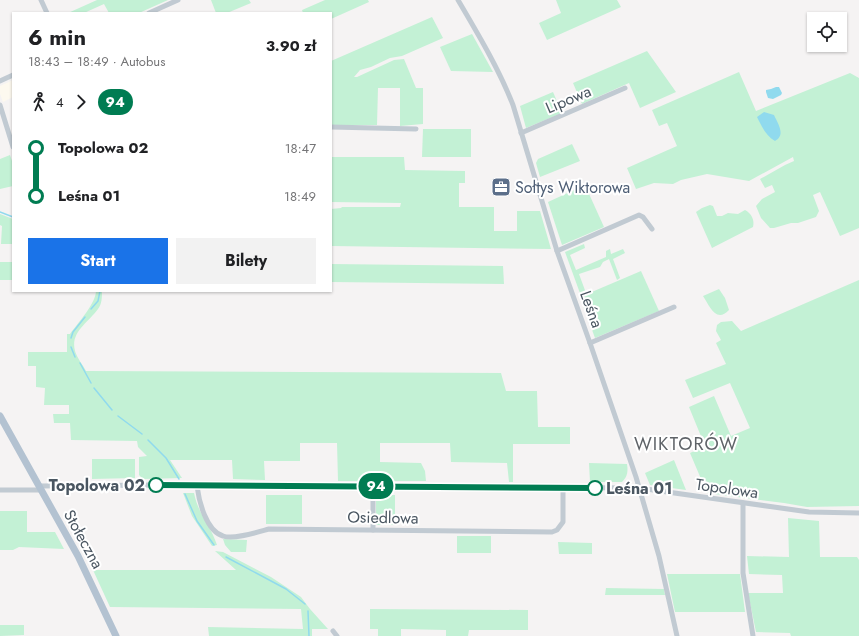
<!DOCTYPE html>
<html lang="pl">
<head>
<meta charset="utf-8">
<style>
  body { margin:0; font-family:Jost,sans-serif; background:#f2f2f2; color:#202124; height:100vh; display:flex; flex-direction:column; font-size:15px; white-space:nowrap }
  * { box-sizing:border-box; margin:0 }
  p { font-size:13px; color:#757577 }
  .icon { flex:none; width:22px; height:22px; fill:none; stroke:currentColor; stroke-width:2; stroke-linecap:round; stroke-linejoin:round }
  .map { position:relative; flex:1; overflow:hidden }
  .sheet { position:absolute; left:12px; top:12px; width:320px; height:280px; display:flex; flex-direction:column; background:#fff; border-radius:0px; box-shadow:0 1px 3px #0004 }
  .sheet>* { flex:none }
  .badge { padding:0 8px; border-radius:13px; font-size:14px; line-height:26px }
  .tools { position:absolute; left:807px; top:12px; display:grid; gap:8px }
  .tools a { display:grid; place-items:center; width:40px; height:40px; border-radius:0px; background:#fff; box-shadow:0 1px 3px #0004; font-size:20px }
  .map>.badge { position:absolute; translate:-50% -50%; box-shadow:0 0 0 2px #fff }
  .legs { display:flex; align-items:center; gap:6px; height:44px; padding:0 16px; font-size:13px }
  .legs p { margin-inline-start:auto }
  .summary { display:flex; align-items:center; justify-content:space-between; height:68px; padding:0 16px }
  h1 { font-size:22px; font-weight:700; line-height:30px }
  .button { display:flex; gap:8px; margin-top:auto; padding:8px 16px }
  .button a { flex:1; height:46px; border-radius:0px; background:#1a73e8; color:#fff; font-size:16px; font-weight:700; line-height:46px; text-align:center }
  .button a+a { background:#f2f2f2; color:#202124 }
  ul { padding:0 16px; list-style:none }
  li { display:flex; align-items:center; gap:14px; height:48px; font-size:15px }
  li i { display:grid; place-items:center; width:6px; height:100%; margin:0 5px; background:currentColor }
  li i::after { content:''; width:10px; height:10px; margin:-5px; border:3px solid; border-radius:50%; background:#fff }
  li p { margin-inline-start:auto }
  li:first-child i { background:linear-gradient(#0000 50%,currentColor 0) }
  li:last-child i { background:linear-gradient(currentColor 50%,#0000 0) }
  .map>svg:first-child { display:block }
</style>
</head>
<body>
<div class="map">
<svg width="859" height="636" viewBox="0 0 859 636">
  <rect width="100%" height="100%" fill="#f5f3f3"/>
  <polygon fill="#fdf9ef" points="13,80 13,97 3,102 0,94 0,86"/>
  <g fill="#c3f1d5">
    <polygon points="97,0 168,0 139,13 109,13 104,4 84,13 68,13"/>
    <polygon points="211,0 249,0 251,3 227,13 216,13"/>
    <polygon points="325,0 368,0 369,2 331,19 331,13 303,13 302,10"/>
    <polygon points="556,0 617,0 621,7 547,40 539,23 561,13"/>
    <polygon points="432,17 443,38 402,56 390,58 371,67 360,70 354,77 357,77 394,60 404,59 416,88 423,88 423,124 400,126 400,88 378,88 377,125 331,125 331,61"/>
    <polygon points="472,34 493,72 451,71 440,47"/>
    <polygon points="647,51 676,92 640,108 629,83 582,104 573,83"/>
    <polygon points="739,72 756,111 850,73 859,78 859,228 840,236 820,192 813,195 819,211 816,217 798,223 791,223 774,228 770,228 761,218 756,206 762,199 775,192 772,185 765,188 760,179 785,165 794,161 793,157 749,181 707,174 681,180 673,184 654,183 636,189 627,168 677,146 667,123 659,126 652,110"/>
    <polygon points="553,92 562,113 526,128 520,106"/>
    <polygon points="423,129 471,129 471,157 422,157"/>
    <polygon points="572,144 580,161 540,177 536,163 538,159"/>
    <polygon points="10,155 13,164 13,186 0,189 0,159"/>
    <polygon points="331,157 404,157 405,170 465,171 465,183 459,183 459,207 494,207 494,231 517,231 517,211 540,211 551,249 331,246 331,209 341,208 342,207 400,207 401,203 331,202"/>
    <polygon points="585,185 604,227 562,245 548,202"/>
    <path d="M 710,205 L 713,206 L 717,216 L 722,216 L 728,213 L 738,214 L 745,210 C 751,213 755,220 753,227 L 712,248 L 696,212 L 702,208 Z"/>
    <polygon points="0,214 13,219 13,244 1,244 2,226 0,225"/>
    <polygon points="584,244 585,248 570,255 576,270 606,257 606,251 610,249 611,254 623,249 625,253 613,259 620,278 617,280 609,259 603,262 600,267 579,274 586,293 581,296 565,252"/>
    <rect x="0" y="262" width="13" height="18"/>
    <polygon points="331,264 503,266 504,284 331,282"/>
    <polygon points="641,271 659,311 595,338 580,297"/>
    <polygon points="859,280 859,506 807,507 784,503 707,493 690,453 705,446 689,407 714,396 731,436 750,428 730,383 693,398 685,380 726,364 716,343 721,340 716,331 717,325 721,322 732,321 741,331"/>
    <path d="M 719,289 L 725,298 L 729,310 C 716,324 709,305 703,296 Z"/>
    <path d="M 96,291 L 102,291 C 102,297 102,304 98,309 C 88,323 70,332 75,351 C 77,358 83,365 86,371 L 501,373 L 506,391 L 537,391 L 538,427 L 570,427 L 570,444 L 513,444 L 513,482 L 509,482 L 507,463 L 451,462 L 450,443 L 380,443 L 380,462 L 421,463 L 425,471 L 426,481 L 338,481 L 337,443 L 300,443 L 300,461 L 264,461 L 265,480 L 233,479 L 232,460 L 170,460 L 182,478 L 143,479 L 139,475 L 139,457 L 147,456 L 138,447 L 137,441 L 71,440 L 70,423 L 54,423 L 53,414 L 69,414 L 69,405 L 44,405 L 45,388 L 36,387 L 36,366 L 28,366 L 28,352 L 67,352 L 67,334 L 70,334 C 78,323 96,303 96,291 Z"/>
    <polygon points="92,459 135,459 135,478 92,479"/>
    <polygon points="674,460 686,490 650,485 645,473"/>
    <path d="M 589,463 L 627,464 C 628,471 628,476 622,482 L 590,482 Z"/>
    <path d="M 183,493 L 194,493 C 198,514 211,526 217,545 L 212,546 L 192,516 Z"/>
    <rect x="266" y="495" width="36" height="29"/>
    <rect x="376" y="495" width="19" height="30"/>
    <polygon points="0,511 27,511 27,532 55,532 64,549 19,547 13,550 0,550"/>
    <polygon points="788,518 819,521 820,557 857,557 859,560 859,636 791,636 790,633 756,632 748,593 783,593 782,575 749,574 747,556 789,557"/>
    <rect x="457" y="536" width="34" height="17"/>
    <polygon points="223,539 247,540 246,552 231,552 225,545"/>
    <polygon points="558,542 592,543 592,554 559,554"/>
    <polygon points="215,551 223,552 271,577 301,597 310,609 328,629 312,629 312,636 209,636 208,627 303,629 301,609 110,607 93,570 236,570"/>
    <polygon points="667,574 740,574 745,612 675,612"/>
    <polygon points="606,588 664,589 665,595 605,595"/>
    <polygon points="370,609 528,610 528,630 469,630 468,636 446,636 446,630 401,629 401,636 378,636 378,629 370,629"/>
    <polygon points="0,625 24,625 24,635 0,636"/>
  </g>
  <g fill="#90daee">
    <polygon points="776,87 779,87 782,93 781,95 773,99 768,98 766,92 766,90 771,89"/>
    <path d="M 764,112 L 774,115 C 778,124 786,135 775,141 C 766,136 762,127 757,117 Z"/>
  </g>
  <g fill="none" stroke-linecap="round" stroke-linejoin="round">
    <g stroke="#90daee" stroke-width="1.5">
      <polyline points="0,212 13,217"/>
      <polyline points="91,309 98,301 100,291"/>
      <polyline points="71,338 73,332 85,317"/>
      <polyline points="71,347 75,357"/>
      <polyline points="80,363 91,383"/>
      <polyline points="94,388 112,410"/>
      <polyline points="118,416 142,434"/>
      <polyline points="148,440 166,458 179,479"/>
      <polyline points="185,494 197,521 214,545"/>
      <polyline points="226,557 286,589 305,604"/>
      <polyline points="308,611 309,636"/>
    </g>
    <g stroke="#c1cad2" stroke-width="5">
      <polyline points="41,0 47,13"/>
      <path d="M 458,0 C 478,34 499,69 513,105 L 557,251 L 590,343 L 636,477 L 659,556 L 677,636"/>
      <polyline points="149,13 178,0"/>
      <polyline points="0,81 13,75"/>
      <polyline points="0,105 13,147"/>
      <polyline points="331,127 416,129"/>
      <polyline points="521,133 625,88"/>
      <polyline points="557,251 639,215 643,217 652,229"/>
      <polyline points="590,343 674,307"/>
      <polyline points="39,486 156,485 639,488 809,512 859,513"/>
      <path d="M 197,486 C 199,501 206,531 223,536 C 234,540 258,532 269,529 L 552,532 L 557,530 L 563,522 L 563,488"/>
      <polyline points="373,486 373,530"/>
      <polyline points="0,490 41,490"/>
      <polyline points="743,503 743,573 753,636"/>
      <polyline points="333,631 337,636"/>
    </g>
    <polyline stroke="#b3c2d1" stroke-width="7" points="0,416 78,556 116,636"/>
  </g>
  <g fill="none" stroke-linecap="round" stroke-linejoin="round">
    <g stroke="#fff" stroke-width="9">
      <polyline id="line-1" points="156,485 595,488"/>
    </g>
    <use href="#line-1" stroke="#007c52" stroke-width="6"/>
  </g>
  <defs>
    <g id="office-square" transform="scale(1)"><rect x="-9" y="-9" width="18" height="18" rx="4" fill="#5c6f8a" stroke="#fff"/><path d="M-6-3h4V-5.5h4V-3h4V5H-6ZM-1-4.5V-3h2v-1.5ZM-6 0V1H6V0Z" fill="#fff"/></g>
  </defs>
  <g fill-rule="evenodd">
    <use href="#office-square" x="501" y="187"/>
  </g>
  <g fill="#fff" stroke="#007c52" stroke-width="2">
    <circle cx="156" cy="485" r="7"/>
    <circle cx="595" cy="488" r="7"/>
  </g>
  <g text-anchor="middle" stroke-width="4" stroke-linejoin="round" paint-order="stroke">
    <g font-size="16" fill="#4a5661" stroke="#fff">
      <text transform="translate(568 99) rotate(-23)" y="6">Lipowa</text>
      <text transform="translate(592 309) rotate(70)" y="6">Leśna</text>
      <text transform="translate(727 488) rotate(8)" y="6">Topolowa</text>
      <text transform="translate(383 517) rotate(1)" y="6">Osiedlowa</text>
      <text transform="translate(84 539) rotate(61)" y="6">Stołeczna</text>
    </g>
    <g font-size="16" fill="#4e5e75" stroke="#fff" text-anchor="start">
      <text x="515" y="193">Sołtys Wiktorowa</text>
    </g>
    <g font-size="16" font-weight="bold" fill="#4a5661" stroke="#fff" text-anchor="end">
      <text x="145" y="491">Topolowa 02</text>
      <text x="606" y="494" text-anchor="start">Leśna 01</text>
    </g>
    <g font-size="18" letter-spacing="1" fill="#5f6368" stroke="#fff">
      <text x="686" y="450">WIKTORÓW</text>
    </g>
  </g>
</svg>
<div class="tools">
<a><svg class="icon" aria-label="locate" viewBox="0 0 24 24"><circle cx="12" cy="12" r="6"/><path d="M12 2v4M12 18v4M2 12h4M18 12h4"/></svg></a>
</div>
<b class="badge" style="left:376px;top:486px;background:#007c52;color:#fff">94</b>
<section class="sheet">
<div class="summary"><div><h1>6 min</h1><p>18:43 – 18:49 · Autobus</p></div><b>3.90 zł</b></div>
<div class="legs"><svg class="icon" aria-label="walk" viewBox="0 0 24 24"><circle cx="13" cy="4" r="2"/><path d="M13 8l-2 6 4 7M11 14l-3 7M7 12l3-4h3l4 4"/></svg>4<svg class="icon" aria-label="forward" viewBox="0 0 24 24"><path d="M9 5l7 7-7 7"/></svg><b class="badge" style="background:#007c52;color:#fff">94</b></div>
<ul>
<li><i style="color:#007c52"></i><b>Topolowa 02</b><p>18:47</p></li>
<li><i style="color:#007c52"></i><b>Leśna 01</b><p>18:49</p></li>
</ul>
<div class="button"><a>Start</a><a>Bilety</a></div>
</section>
</div>
</body>
</html>
